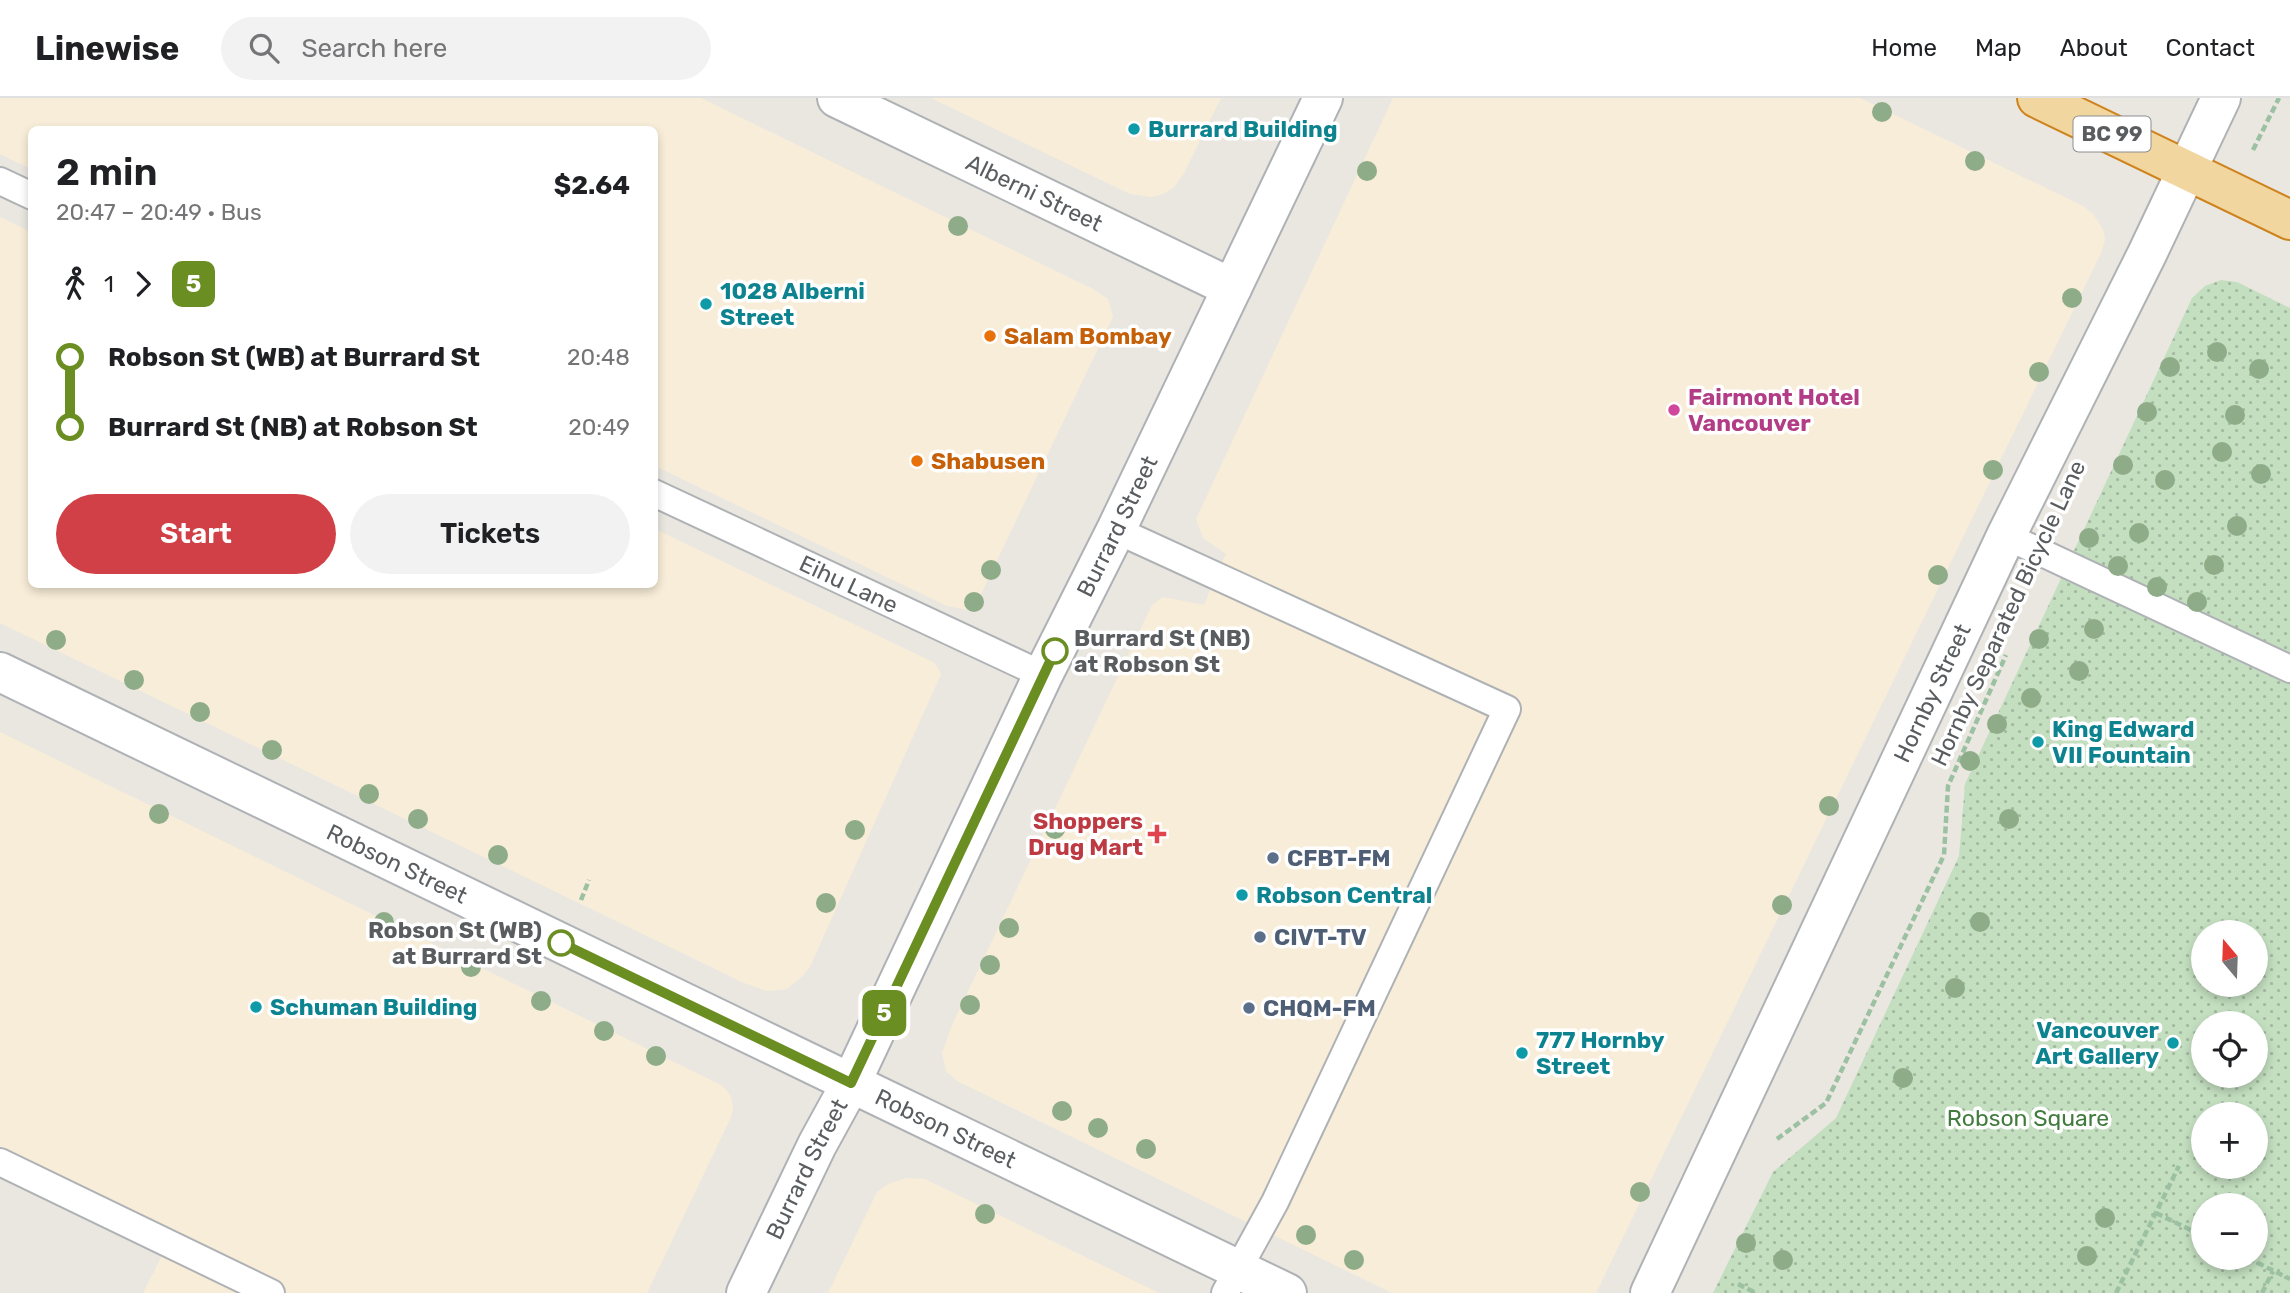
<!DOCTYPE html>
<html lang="en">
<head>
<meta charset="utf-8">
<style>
  body { margin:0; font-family:Rubik,sans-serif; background:#f2f2f2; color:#202124; height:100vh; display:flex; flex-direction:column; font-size:26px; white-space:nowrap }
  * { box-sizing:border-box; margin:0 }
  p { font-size:23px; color:#757577 }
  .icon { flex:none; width:38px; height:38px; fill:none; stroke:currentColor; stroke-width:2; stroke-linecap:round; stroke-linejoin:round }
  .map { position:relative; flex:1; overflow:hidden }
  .sheet { position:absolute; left:28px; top:28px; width:630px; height:462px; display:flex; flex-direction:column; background:#fff; border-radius:10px; box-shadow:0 4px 10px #0003 }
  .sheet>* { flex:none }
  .badge { padding:0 14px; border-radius:10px; font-size:24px; line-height:46px }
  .needle { width:46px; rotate:341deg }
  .tools { position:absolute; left:2191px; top:822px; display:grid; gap:14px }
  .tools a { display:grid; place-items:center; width:77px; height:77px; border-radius:50%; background:#fff; box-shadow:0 4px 10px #0003; font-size:35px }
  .map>.badge { position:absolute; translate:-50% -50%; box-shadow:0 0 0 4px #fff }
  .legs { display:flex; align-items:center; gap:10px; height:77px; padding:0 28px; font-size:23px }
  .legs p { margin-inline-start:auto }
  .summary { display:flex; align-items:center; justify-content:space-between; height:119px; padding:0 28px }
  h1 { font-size:38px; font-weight:600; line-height:52px }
  .button { display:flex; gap:14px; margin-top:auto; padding:14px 28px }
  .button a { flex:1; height:80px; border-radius:42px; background:#d14046; color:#fff; font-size:28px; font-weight:600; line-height:80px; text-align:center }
  .button a+a { background:#f2f2f2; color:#202124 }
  ul { padding:0 28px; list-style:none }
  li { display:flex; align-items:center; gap:24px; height:70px; font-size:26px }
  li i { display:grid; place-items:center; width:10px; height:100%; margin:0 9px; background:currentColor }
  li i::after { content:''; width:18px; height:18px; margin:-9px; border:5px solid; border-radius:50%; background:#fff }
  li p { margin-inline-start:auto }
  li:first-child i { background:linear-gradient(#0000 50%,currentColor 0) }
  li:last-child i { background:linear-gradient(currentColor 50%,#0000 0) }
  header { display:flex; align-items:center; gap:42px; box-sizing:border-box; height:98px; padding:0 35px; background:#fff; border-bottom:2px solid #e0e0e0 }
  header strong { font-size:33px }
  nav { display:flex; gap:38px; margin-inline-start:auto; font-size:24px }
  .search { width:490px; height:63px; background:#f2f2f2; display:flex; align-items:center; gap:18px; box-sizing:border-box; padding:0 24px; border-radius:38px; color:#757577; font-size:26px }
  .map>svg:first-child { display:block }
</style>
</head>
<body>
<header>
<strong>Linewise</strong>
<div class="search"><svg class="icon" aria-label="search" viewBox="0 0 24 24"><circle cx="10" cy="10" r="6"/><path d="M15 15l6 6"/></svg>Search here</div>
<nav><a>Home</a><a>Map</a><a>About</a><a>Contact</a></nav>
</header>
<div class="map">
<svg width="2290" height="1195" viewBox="0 0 2290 1195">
  <defs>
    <pattern id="grass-dots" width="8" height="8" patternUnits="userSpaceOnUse" patternTransform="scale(1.75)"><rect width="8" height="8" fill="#c4dfc0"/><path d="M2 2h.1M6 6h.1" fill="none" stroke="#a2b89f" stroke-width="1.8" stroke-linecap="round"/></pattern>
  </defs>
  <rect width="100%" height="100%" fill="#eae7e1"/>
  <g fill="#f8edd8">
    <polygon points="0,0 701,0 1093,191 1108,201 1113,219 973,513 947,508 655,368 654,32 32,32 31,71 0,56"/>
    <polygon points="931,0 1221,0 1183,77 1173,90 1163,96 1152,99 1130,96"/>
    <polygon points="1393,0 1860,0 2083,108 2093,116 2103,131 2105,142 2101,155 1596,1195 1392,1195 957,983 946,973 942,955 952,927 1152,507 1163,499 1204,507 1226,456 1203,440 1196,421"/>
    <polygon points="0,119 31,134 32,486 654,486 655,431 935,565 941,576 810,869 803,878 787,891 767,893 744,885 0,525"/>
    <polygon points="0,634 723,988 730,997 733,1007 732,1017 647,1195 143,1195 168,1146 0,1064"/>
    <polygon points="907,1080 925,1081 1159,1195 828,1195 877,1094 890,1085"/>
  </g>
  <path fill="url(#grass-dots)" fill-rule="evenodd" d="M 2221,182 L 2237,184 L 2290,210 L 2290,1195 L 1713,1195 L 1773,1074 L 1836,1020 L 1959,758 L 1965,686 L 2192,200 L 2205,188 ZM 2203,835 L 2256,835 L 2256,887 L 2203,887 ZM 2203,926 L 2256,926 L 2256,978 L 2203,978 ZM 2203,1017 L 2256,1017 L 2256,1069 L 2203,1069 ZM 2203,1108 L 2256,1108 L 2256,1160 L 2203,1160 Z"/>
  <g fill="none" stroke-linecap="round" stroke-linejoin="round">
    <g stroke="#afb2b5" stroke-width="30">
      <g id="service">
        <polyline points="0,83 32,98"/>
        <path id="s1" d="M 654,395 L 1043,577"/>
        <polyline points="1116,432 1507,611 1275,1104 1225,1195"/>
        <polyline points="2006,438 2290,571"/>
        <polyline points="0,1064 271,1195"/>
      </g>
    </g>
    <g stroke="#afb2b5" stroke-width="42">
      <g id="tertiary">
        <path id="s2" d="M 837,0 L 1232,190"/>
        <path id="s3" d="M 851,985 L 1287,1195"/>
        <path id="s4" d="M 1650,1195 L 2006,438 L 2147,156 L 2221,0"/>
      </g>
    </g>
    <g stroke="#aeb1b5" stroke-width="42">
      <g id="secondary">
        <path id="s5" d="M 0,574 L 851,985"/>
        <path id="s6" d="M 746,1195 L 817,1047 L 851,985 L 1043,577 L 1116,432 L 1323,0"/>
      </g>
    </g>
    <g stroke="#cf831d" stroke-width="42">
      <polyline id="trunk" points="2037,0 2290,122"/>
    </g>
    <g stroke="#9cc1a2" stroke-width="4.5" stroke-dasharray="7 3.5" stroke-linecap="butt">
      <polyline points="2253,52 2279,0"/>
      <polyline points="581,802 589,782"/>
      <polyline points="1777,1041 1826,1005 1944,757 1948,688 2006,557"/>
      <polyline points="2156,1115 2203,1138"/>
      <polyline points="2248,1160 2290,1181"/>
      <polyline points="1738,1186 1756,1195"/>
      <polyline points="2116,1195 2179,1068"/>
      <polyline points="2262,1195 2273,1173"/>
    </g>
    <use href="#service" stroke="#fff" stroke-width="26"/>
    <use href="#tertiary" stroke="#fff" stroke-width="38"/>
    <use href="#secondary" stroke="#fff" stroke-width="38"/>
    <use href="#trunk" stroke="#f1d6a0" stroke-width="38"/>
  </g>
  <g fill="#8eac87">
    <circle cx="1882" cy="14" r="10"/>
    <circle cx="1975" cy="63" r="10"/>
    <circle cx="1367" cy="73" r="10"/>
    <circle cx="958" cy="128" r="10"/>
    <circle cx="2072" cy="200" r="10"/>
    <circle cx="2217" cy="254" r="10"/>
    <circle cx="2170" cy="269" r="10"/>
    <circle cx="2259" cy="271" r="10"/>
    <circle cx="2039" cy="274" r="10"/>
    <circle cx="2147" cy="314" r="10"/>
    <circle cx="2235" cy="317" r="10"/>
    <circle cx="2222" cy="354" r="10"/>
    <circle cx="2123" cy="367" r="10"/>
    <circle cx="1993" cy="372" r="10"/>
    <circle cx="2261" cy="376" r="10"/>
    <circle cx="2165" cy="382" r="10"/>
    <circle cx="2237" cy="428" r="10"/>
    <circle cx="2139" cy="435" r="10"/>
    <circle cx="2089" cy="440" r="10"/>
    <circle cx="2214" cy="467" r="10"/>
    <circle cx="2118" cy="468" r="10"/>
    <circle cx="991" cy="472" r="10"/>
    <circle cx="1938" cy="477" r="10"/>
    <circle cx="2157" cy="489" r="10"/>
    <circle cx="974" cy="504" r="10"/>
    <circle cx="2197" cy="504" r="10"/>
    <circle cx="2094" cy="531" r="10"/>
    <circle cx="2039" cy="541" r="10"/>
    <circle cx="56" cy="542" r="10"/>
    <circle cx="2079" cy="573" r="10"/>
    <circle cx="134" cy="582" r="10"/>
    <circle cx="2031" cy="600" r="10"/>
    <circle cx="200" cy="614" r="10"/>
    <circle cx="1997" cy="626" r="10"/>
    <circle cx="272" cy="652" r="10"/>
    <circle cx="1970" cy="663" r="10"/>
    <circle cx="369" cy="696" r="10"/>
    <circle cx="1829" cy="708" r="10"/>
    <circle cx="159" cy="716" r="10"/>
    <circle cx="418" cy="721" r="10"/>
    <circle cx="2009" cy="721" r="10"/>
    <circle cx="1055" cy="731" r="10"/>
    <circle cx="855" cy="732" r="10"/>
    <circle cx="498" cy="757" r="10"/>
    <circle cx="826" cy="805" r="10"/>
    <circle cx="1782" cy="807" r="10"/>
    <circle cx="384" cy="824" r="10"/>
    <circle cx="1980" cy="824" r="10"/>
    <circle cx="1009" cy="830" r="10"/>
    <circle cx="990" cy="867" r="10"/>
    <circle cx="471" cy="869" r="10"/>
    <circle cx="1955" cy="890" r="10"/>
    <circle cx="541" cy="903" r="10"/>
    <circle cx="970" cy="907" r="10"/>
    <circle cx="604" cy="933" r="10"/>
    <circle cx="656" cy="958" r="10"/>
    <circle cx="1903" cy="980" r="10"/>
    <circle cx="1062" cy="1013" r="10"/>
    <circle cx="1098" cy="1030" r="10"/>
    <circle cx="1146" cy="1051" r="10"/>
    <circle cx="1640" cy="1094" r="10"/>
    <circle cx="985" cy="1116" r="10"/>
    <circle cx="2105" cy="1120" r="10"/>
    <circle cx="1306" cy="1137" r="10"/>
    <circle cx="1746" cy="1145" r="10"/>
    <circle cx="2087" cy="1158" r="10"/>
    <circle cx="1354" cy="1162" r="10"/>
    <circle cx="1783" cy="1162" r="10"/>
  </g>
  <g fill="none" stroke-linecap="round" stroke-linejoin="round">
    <g stroke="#fff" stroke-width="16">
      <polyline id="line-1" points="561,845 851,985 1055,553"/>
    </g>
    <use href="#line-1" stroke="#6b8e23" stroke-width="10"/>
  </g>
  <g fill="#0f9aa8" stroke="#fff" stroke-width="2.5">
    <circle cx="1134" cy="31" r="7"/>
    <circle cx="706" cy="206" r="7"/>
    <circle cx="2038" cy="644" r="7"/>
    <circle cx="1242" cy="797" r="7"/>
    <circle cx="256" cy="909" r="7"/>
    <circle cx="2173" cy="945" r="7"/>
    <circle cx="1522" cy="955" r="7"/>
  </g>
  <g fill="#e8710a" stroke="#fff" stroke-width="2.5">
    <circle cx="990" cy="238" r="7"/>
    <circle cx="917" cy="363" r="7"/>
  </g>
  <circle fill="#d1479c" stroke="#fff" stroke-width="2.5" cx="1674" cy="312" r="7"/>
  <g fill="#fff" stroke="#6b8e23" stroke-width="3.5">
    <circle cx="1055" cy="553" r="12"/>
    <circle cx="561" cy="845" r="12"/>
  </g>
  <path fill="#e0444e" stroke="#fff" stroke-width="2.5" d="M1153.5 725.5h7v7h7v7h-7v7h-7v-7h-7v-7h7z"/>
  <g fill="#5c6f8a" stroke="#fff" stroke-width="2.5">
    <circle cx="1273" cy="760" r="7"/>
    <circle cx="1260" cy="839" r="7"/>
    <circle cx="1249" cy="910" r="7"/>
  </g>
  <g text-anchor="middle" stroke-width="7" stroke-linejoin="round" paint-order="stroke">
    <rect fill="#fff" stroke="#8c8e90" stroke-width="2" x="2073.5" y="18.5" width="77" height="35" rx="5"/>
    <g font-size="21" font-weight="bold" fill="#5a5d60">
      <text x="2112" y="43">BC 99</text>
    </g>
    <g font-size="23" font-weight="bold" fill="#0d838f" stroke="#fff" text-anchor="start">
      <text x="1148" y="39">Burrard Building</text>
      <text x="720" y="201">1028 Alberni<tspan x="720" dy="26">Street</tspan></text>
      <text x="2052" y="639">King Edward<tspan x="2052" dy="26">VII Fountain</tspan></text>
      <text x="1256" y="805">Robson Central</text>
      <text x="270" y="917">Schuman Building</text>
      <text x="2159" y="940" text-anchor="end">Vancouver<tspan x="2159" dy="26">Art Gallery</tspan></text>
      <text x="1536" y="950">777 Hornby<tspan x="1536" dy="26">Street</tspan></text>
    </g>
    <g font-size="23" fill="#5a5d60" stroke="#fff">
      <text dy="8" stroke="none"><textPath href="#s2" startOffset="219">Alberni Street</textPath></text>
      <text dy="8" stroke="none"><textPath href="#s6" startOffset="852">Burrard Street</textPath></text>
      <text dy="8" stroke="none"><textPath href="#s1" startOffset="215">Eihu Lane</textPath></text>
      <text transform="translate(2008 515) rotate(-65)" y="8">Hornby Separated Bicycle Lane</text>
      <text dy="8" stroke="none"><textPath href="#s4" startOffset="663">Hornby Street</textPath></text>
      <text dy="8" stroke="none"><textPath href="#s5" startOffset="441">Robson Street</textPath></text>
      <text dy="8" stroke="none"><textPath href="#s3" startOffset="105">Robson Street</textPath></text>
      <text dy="8" stroke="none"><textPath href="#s6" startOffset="138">Burrard Street</textPath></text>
    </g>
    <g font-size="23" font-weight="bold" fill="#c56008" stroke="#fff" text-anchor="start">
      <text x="1004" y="246">Salam Bombay</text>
      <text x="931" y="371">Shabusen</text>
    </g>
    <g font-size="23" font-weight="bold" fill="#b23c85" stroke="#fff" text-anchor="start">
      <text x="1688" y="307">Fairmont Hotel<tspan x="1688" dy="26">Vancouver</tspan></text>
    </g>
    <g font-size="23" font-weight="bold" fill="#5a5d60" stroke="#fff" text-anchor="start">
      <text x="1074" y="548">Burrard St (NB)<tspan x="1074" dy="26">at Robson St</tspan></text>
      <text x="542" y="840" text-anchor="end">Robson St (WB)<tspan x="542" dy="26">at Burrard St</tspan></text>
    </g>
    <g font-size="23" font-weight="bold" fill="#be3a42" stroke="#fff" text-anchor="end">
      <text x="1143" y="731">Shoppers<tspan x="1143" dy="26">Drug Mart</tspan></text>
    </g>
    <g font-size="23" font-weight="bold" fill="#4e5e75" stroke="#fff" text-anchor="start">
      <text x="1287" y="768">CFBT-FM</text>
      <text x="1274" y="847">CIVT-TV</text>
      <text x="1263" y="918">CHQM-FM</text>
    </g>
    <g font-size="23" fill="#427b3e" stroke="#fff">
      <text x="2028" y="1028">Robson Square</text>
    </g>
  </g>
</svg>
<div class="tools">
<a><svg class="needle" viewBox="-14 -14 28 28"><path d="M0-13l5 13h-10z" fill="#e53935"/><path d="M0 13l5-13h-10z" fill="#757577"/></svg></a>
<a><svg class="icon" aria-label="locate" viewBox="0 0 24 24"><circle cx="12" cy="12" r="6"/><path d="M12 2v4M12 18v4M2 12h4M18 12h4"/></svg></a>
<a>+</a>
<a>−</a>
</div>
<b class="badge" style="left:884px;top:915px;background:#6b8e23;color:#fff">5</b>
<section class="sheet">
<div class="summary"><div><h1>2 min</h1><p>20:47 – 20:49 · Bus</p></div><b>$2.64</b></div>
<div class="legs"><svg class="icon" aria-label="walk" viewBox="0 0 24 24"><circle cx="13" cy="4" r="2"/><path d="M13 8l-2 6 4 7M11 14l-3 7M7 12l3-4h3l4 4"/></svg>1<svg class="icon" aria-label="forward" viewBox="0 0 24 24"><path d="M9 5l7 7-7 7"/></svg><b class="badge" style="background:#6b8e23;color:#fff">5</b></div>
<ul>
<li><i style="color:#6b8e23"></i><b>Robson St (WB) at Burrard St</b><p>20:48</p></li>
<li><i style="color:#6b8e23"></i><b>Burrard St (NB) at Robson St</b><p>20:49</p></li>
</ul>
<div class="button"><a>Start</a><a>Tickets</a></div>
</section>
</div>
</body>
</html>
